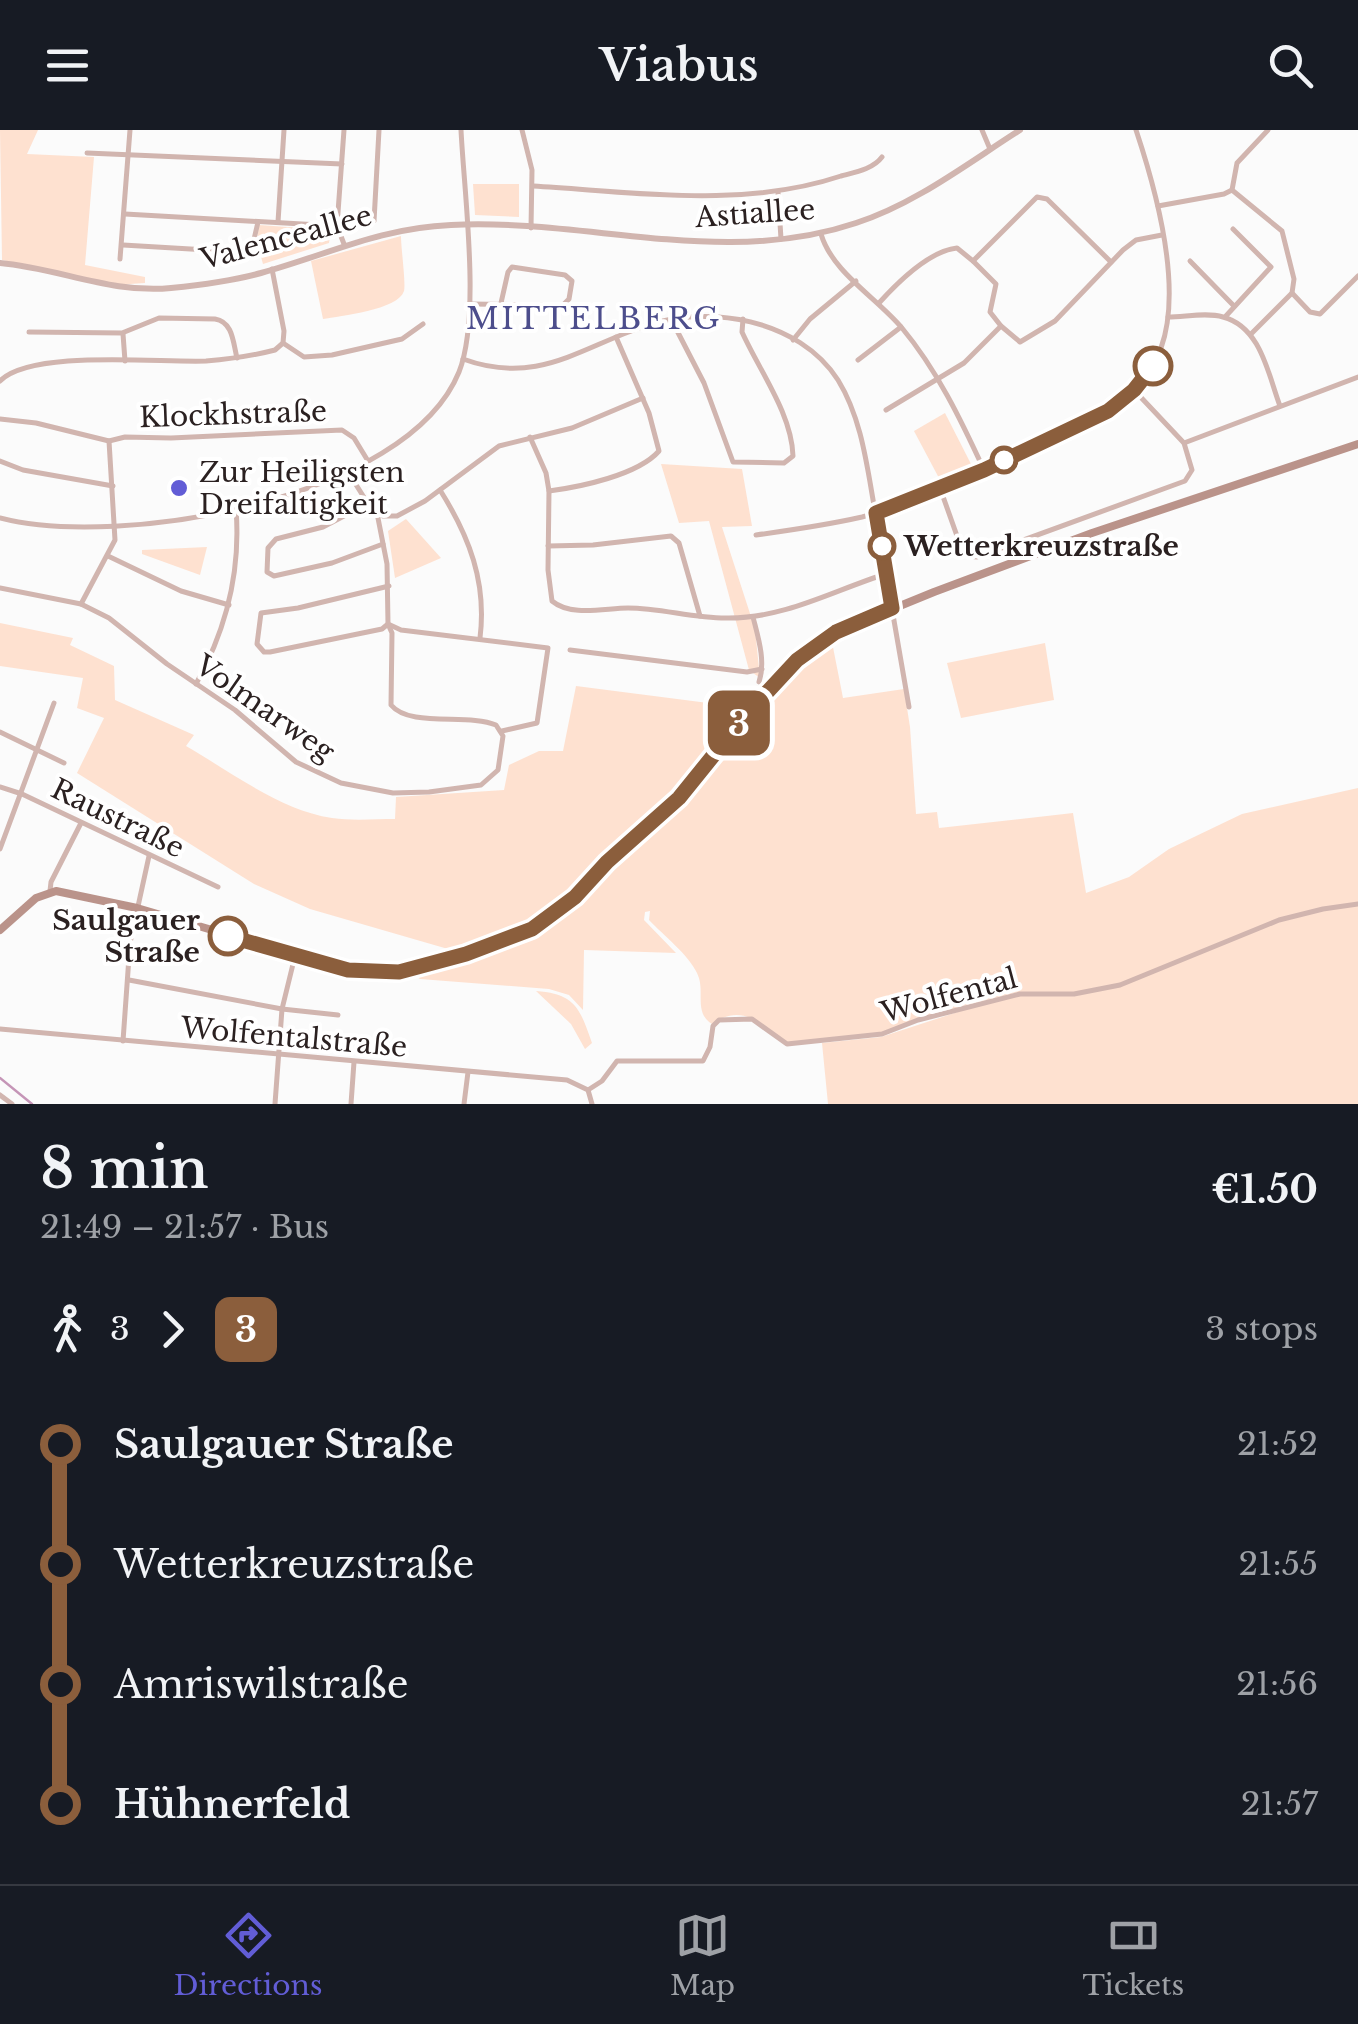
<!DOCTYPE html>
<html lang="en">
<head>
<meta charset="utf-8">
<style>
  body { margin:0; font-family:"Libre Baskerville",serif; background:#242831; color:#f1f3f6; height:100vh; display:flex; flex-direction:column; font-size:38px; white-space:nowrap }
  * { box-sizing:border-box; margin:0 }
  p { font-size:32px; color:#9ea1a6 }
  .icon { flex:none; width:55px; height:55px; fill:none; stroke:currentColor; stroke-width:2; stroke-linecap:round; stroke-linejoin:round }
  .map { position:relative; height:974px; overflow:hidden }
  .drawer { display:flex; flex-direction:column; background:#171b24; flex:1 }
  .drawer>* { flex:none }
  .badge { padding:0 20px; border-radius:15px; font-size:35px; line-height:65px }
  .map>.badge { position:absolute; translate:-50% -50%; box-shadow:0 0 0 5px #fff }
  .legs { display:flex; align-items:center; gap:15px; height:110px; padding:0 40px; font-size:32px }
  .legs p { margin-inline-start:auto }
  .overview { display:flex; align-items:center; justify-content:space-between; height:170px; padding:0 40px }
  h1 { font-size:55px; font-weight:600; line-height:75px }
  ul { padding:0 40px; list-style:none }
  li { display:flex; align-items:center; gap:35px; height:120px; font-size:38px }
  li i { display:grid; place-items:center; width:15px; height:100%; margin:0 12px; background:currentColor }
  li i::after { content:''; width:25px; height:25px; margin:-12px; border:8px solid; border-radius:50%; background:#171b24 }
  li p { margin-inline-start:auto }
  li:first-child i { background:linear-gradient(#0000 50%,currentColor 0) }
  li:last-child i { background:linear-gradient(currentColor 50%,#0000 0) }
  header { display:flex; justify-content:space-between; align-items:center; height:130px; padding:0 40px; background:#171b24; font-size:45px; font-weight:600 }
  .menu { display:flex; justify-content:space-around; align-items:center; height:140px; border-top:2px solid #363941; background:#171b24; font-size:28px; color:#9ea1a6 }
  .menu a { display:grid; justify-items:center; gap:5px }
  .menu .on { color:#625dd6 }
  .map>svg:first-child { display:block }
</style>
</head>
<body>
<header><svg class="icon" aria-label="menu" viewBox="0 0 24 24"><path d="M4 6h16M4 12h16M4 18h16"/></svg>Viabus<svg class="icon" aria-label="search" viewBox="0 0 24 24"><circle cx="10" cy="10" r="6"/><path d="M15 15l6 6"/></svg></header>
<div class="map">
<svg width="1358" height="974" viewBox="0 0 1358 974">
  <rect width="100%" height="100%" fill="#fbfbfb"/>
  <g fill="#fee1d0">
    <polygon points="0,0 38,0 27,24 94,27 85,135 145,147 145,153 115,155 2,130"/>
    <polygon points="473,54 519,54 519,87 475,85"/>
    <polygon points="259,95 331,100 329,113 263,134 257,112"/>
    <path d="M 401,106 C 401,118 406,154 404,161 C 398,180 340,186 323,189 L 311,131 Z"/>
    <polygon points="945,283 971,334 940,350 914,301"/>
    <polygon points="661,334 742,339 752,396 722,397 755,499 760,548 749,540 709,391 679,393"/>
    <polygon points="406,389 441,428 395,448 388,401"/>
    <polygon points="207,417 200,445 142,424 142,420"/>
    <path d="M 0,493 L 73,508 L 70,515 L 114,536 L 115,570 L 194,605 L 186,616 C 231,642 280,680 332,688 C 352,691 375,689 395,689 L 396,667 L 504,660 L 509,635 L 539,621 L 563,621 L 576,556 L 716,574 L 722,577 L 731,572 L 746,576 L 672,672 L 572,764 L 531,797 L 534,801 L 577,769 L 698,652 L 753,581 L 764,584 L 759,577 L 814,523 L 832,512 L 843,568 L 904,559 L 910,597 L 916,684 L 937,682 L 939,698 L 1073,683 L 1086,763 L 1129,747 L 1169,719 L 1242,684 L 1358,658 L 1358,974 L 828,974 L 822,913 L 881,907 L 1019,862 L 936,883 L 882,903 L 788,913 C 763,897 744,871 712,894 C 693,882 706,861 697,843 C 688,824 664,806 649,790 L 650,781 L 645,782 L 644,790 L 676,823 L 584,820 L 583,880 L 569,865 L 549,859 L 420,849 L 411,843 L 479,818 L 448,819 L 310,779 L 254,754 L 77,643 L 104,588 L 77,578 L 83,548 L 0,536 Z"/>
    <polygon points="1045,513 1054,570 961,588 947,533"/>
    <path d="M 536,861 C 576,864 580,879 592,913 L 585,919 L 571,894 Z"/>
  </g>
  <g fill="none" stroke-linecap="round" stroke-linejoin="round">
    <polyline stroke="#c595b7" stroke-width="2.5" points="0,948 32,974"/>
    <g stroke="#d1b5af" stroke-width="5">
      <polyline points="522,0 532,40 531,98"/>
      <polyline points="982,0 990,19"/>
      <polyline points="87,23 342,34"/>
      <path d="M 533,56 C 636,62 742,79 841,46 C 856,42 873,39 882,27"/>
      <polyline points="1232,60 1237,33 1268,0"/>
      <polyline points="778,62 781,109"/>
      <polyline points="1158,76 1224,64 1232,60 1282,101 1294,149 1292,163 1251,204"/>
      <polyline points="125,84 337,96 374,91 379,0"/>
      <polyline points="278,92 284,0"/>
      <path d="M 821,104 C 832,142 877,168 902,198 C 937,240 961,290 984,340"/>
      <polyline points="344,114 337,96 344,0"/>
      <polyline points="123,115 241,122 252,118 258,92"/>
      <polyline points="120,129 130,0"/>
      <polyline points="973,131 996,154 990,182 1001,196"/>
      <polyline points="1190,131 1233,175"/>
      <polyline points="1292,163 1310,182 1320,184 1358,146"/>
      <path d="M 879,173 C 898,152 929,121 957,118 L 973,131 L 1037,67 L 1047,69 L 1111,132"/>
      <polyline points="469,174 563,175 569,169 572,151 565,145 512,137 508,142 501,173"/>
      <path d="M 1168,187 C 1185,187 1207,182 1223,187 C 1261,197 1268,244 1280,276"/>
      <polyline points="1225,187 1271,137 1233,99"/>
      <path d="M 671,189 L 704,253 L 733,332 L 784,333 L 793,326 C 792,284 759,240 742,202 L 743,189"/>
      <path d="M 29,202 L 122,203 L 159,188 L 215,189 C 233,192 233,212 237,228"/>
      <polyline points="123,204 125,231"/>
      <polyline points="793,210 810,189 856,151"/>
      <polyline points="283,213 304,227 332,225 402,209 423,194"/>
      <path d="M 463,229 C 537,256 579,218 645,196 C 708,174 799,189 838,250 C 862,289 867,337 875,381 C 887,447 898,512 909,577"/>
      <polyline points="858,230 901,197"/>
      <path d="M 0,251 C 32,219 159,233 206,231 C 230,229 252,226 275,220 L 283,213 L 284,201 L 272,139"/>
      <polyline points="1134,260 1183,312"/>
      <polyline points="886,280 964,233 1001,196 1020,212 1055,191 1123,120 1136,110 1162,105"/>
      <polyline points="0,289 36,293 109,311"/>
      <path d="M 530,307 L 546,343 L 549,361 L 548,440 L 552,471 C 571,487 605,478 628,478 C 662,478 695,489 729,488 C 786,488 834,460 886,444"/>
      <polyline points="0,331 23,340 113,356"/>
      <polyline points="348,342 372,380 383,386 397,386 425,371 499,316 572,298 643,268"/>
      <polyline points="940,358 962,420 968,426 977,427 1185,351 1192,340 1184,313 1358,247"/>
      <path d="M 440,360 C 469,406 487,452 480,508"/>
      <path d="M 549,361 C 580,357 638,345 659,321 L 649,283 L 616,207"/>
      <polyline points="367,374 323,397 276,409 268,418 267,442 274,446 332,433 383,414"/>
      <path d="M 0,388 C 119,419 407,370 459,242 C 481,186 464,63 461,0"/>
      <path d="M 756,405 C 792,400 827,395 862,387 C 925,371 987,339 1046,311 C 1071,299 1098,289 1120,272 C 1139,258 1153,239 1161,218 C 1183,157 1156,60 1136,0"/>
      <polyline points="548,416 593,415 671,406 679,413 700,486"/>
      <polyline points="108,426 181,461 229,475"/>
      <polyline points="389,456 298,478 261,483 257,514 264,522 270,522 382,499 388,494 401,500 548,518 537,593 502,601"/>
      <path d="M 0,458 L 81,474 L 109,488 L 167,534 L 235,580 L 296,632 L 341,653 L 393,663 L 429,662 L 481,655 L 498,640 L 503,606 L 496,595 C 468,583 410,598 391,575 L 392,503 L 388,494 L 387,434 L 377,383"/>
      <polyline points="81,474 115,410 109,311 125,307 171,308 342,300 354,308 368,331"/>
      <path d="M 753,487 C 758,507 766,531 759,552"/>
      <polyline points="570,520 747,542 762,539"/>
      <path d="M 196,554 C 226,500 241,442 236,379"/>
      <polyline points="0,602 64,633"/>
      <polyline points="0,657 22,664 218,757"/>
      <polyline points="0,719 54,573"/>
      <polyline points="50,761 51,752 81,693"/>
      <polyline points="129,850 282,879 338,885"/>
      <polyline points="0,899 567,950 588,960 592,974"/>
      <polyline points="123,911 130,813 149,726"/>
      <polyline points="588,960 602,951 617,931 703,931 710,917 713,896 719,890 752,889 787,914 882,904 918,890 1020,864 1074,864 1120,855 1279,790 1323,779 1358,774"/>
      <polyline points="0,965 12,974"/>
      <polyline points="275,974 282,879 295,826"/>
      <polyline points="351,974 354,932"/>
      <polyline points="464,974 468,942"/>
    </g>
    <path stroke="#d1b5af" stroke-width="6" d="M 0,133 C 58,138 112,164 171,158 C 201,155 232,151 261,143 C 327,125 379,98 451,95 C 586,88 723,138 856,93 C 915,74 968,33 1020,0"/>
    <polyline stroke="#ba938a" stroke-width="8" points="0,800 36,768 56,761 137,778 349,840 399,842 466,823 532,799 575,767 607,733 679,668 746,585 797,530 836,502 934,462 1092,403 1358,314"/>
  </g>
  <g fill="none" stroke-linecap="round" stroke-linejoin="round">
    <g stroke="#fff" stroke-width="22">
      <polyline id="line-1" points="228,806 348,840 399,842 466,824 532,799 575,767 607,732 679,668 746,585 797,530 836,502 892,478 876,383 984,340 1108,281 1134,260 1153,236"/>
    </g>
    <use href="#line-1" stroke="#8b5e3c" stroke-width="15"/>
  </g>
  <g fill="#fff" stroke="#8b5e3c" stroke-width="5">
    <circle cx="1153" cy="236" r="18"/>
    <circle cx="1004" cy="330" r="12"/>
    <circle cx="882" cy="416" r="12"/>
    <circle cx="228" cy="806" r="18"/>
  </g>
  <circle fill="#625dd6" stroke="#fff" stroke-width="4" cx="179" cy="358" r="10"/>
  <g text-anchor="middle" stroke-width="8" stroke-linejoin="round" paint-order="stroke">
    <g font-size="28" fill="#2b2121" stroke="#fff">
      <text transform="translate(755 83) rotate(-4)" y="10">Astiallee</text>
      <text transform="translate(286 107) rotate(-15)" y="10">Valenceallee</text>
      <text transform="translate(233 284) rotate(-2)" y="10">Klockhstraße</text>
      <text transform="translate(265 578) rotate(35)" y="10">Volmarweg</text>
      <text transform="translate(118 688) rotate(26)" y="10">Raustraße</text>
      <text transform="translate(949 865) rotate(-15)" y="10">Wolfental</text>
      <text transform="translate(294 907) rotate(5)" y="10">Wolfentalstraße</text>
    </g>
    <g font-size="28" fill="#2b2121" stroke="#fff" text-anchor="start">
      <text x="199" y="352">Zur Heiligsten<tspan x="199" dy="32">Dreifaltigkeit</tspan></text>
    </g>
    <g font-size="28" font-weight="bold" fill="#2b2121" stroke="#fff" text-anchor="start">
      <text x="904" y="426">Wetterkreuzstraße</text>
      <text x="200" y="800" text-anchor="end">Saulgauer<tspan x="200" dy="32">Straße</tspan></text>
    </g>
    <g font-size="30" letter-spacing="2.5" fill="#4d4e8c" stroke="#fff">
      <text x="594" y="199">MITTELBERG</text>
    </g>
  </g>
</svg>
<b class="badge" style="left:739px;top:593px;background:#8b5e3c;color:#fff">3</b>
</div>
<section class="drawer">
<div class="overview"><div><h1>8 min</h1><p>21:49 – 21:57 · Bus</p></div><b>€1.50</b></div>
<div class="legs"><svg class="icon" aria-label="walk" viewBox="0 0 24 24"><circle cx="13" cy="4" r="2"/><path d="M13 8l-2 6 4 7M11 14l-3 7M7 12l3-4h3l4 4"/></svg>3<svg class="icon" aria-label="forward" viewBox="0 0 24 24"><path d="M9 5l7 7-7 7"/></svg><b class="badge" style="background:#8b5e3c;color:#fff">3</b><p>3 stops</p></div>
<ul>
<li><i style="color:#8b5e3c"></i><b>Saulgauer Straße</b><p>21:52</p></li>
<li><i style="color:#8b5e3c"></i><span>Wetterkreuzstraße</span><p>21:55</p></li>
<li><i style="color:#8b5e3c"></i><span>Amriswilstraße</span><p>21:56</p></li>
<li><i style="color:#8b5e3c"></i><b>Hühnerfeld</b><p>21:57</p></li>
</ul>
</section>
<nav class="menu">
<a class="on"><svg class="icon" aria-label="directions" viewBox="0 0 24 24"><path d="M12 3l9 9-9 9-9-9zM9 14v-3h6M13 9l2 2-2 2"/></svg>Directions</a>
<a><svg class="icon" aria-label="map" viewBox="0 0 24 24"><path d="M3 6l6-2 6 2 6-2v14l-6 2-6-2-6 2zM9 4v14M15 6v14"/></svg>Map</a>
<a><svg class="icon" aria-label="tickets" viewBox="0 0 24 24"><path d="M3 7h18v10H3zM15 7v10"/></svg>Tickets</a>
</nav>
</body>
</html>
